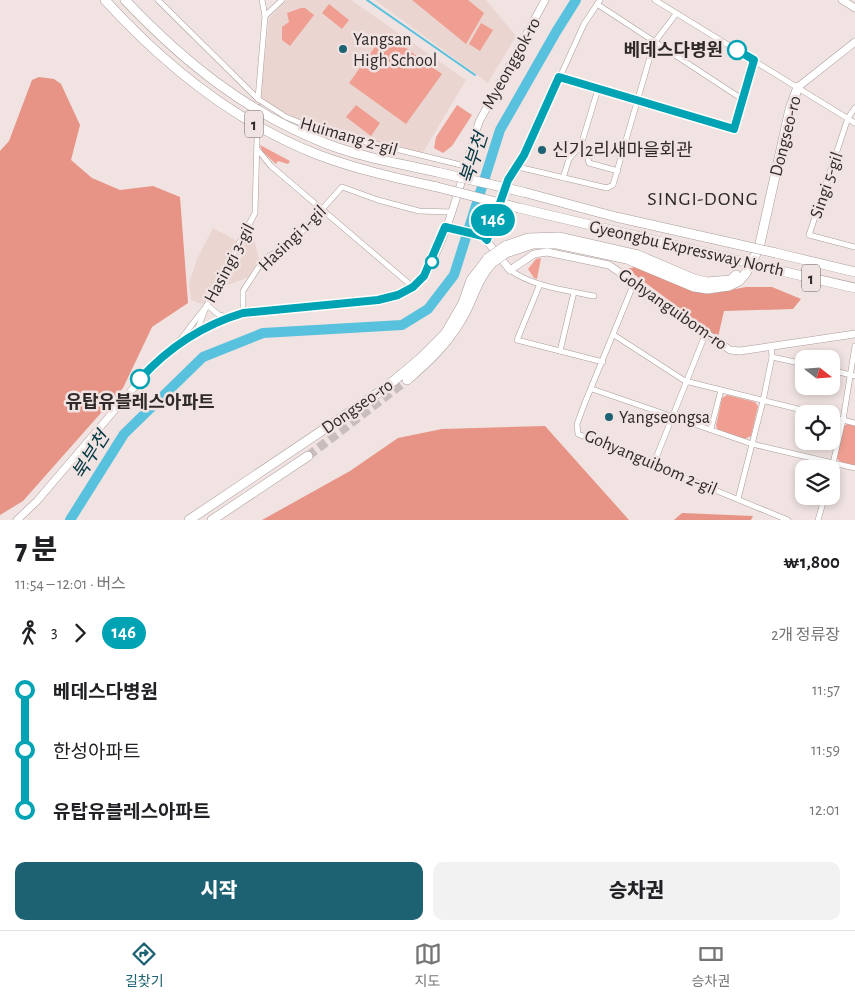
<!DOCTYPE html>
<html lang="ko">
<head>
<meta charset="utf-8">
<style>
  body { margin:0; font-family:"Alegreya Sans","Noto Sans KR",sans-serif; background:#f2f2f2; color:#202124; height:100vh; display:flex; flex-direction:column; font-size:19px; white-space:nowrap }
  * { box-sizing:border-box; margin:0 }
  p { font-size:16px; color:#757577 }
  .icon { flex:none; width:28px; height:28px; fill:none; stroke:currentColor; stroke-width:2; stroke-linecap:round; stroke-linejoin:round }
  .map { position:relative; height:520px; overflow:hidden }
  .details { display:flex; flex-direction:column; background:#fff; flex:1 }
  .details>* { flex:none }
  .badge { padding:0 10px; border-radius:16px; font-size:18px; line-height:32px }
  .needle { width:32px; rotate:107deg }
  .fabs { position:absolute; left:795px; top:350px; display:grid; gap:10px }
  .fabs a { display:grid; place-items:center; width:45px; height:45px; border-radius:10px; background:#fff; box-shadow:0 2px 8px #0003; font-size:25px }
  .map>.badge { position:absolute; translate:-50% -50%; box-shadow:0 0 0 2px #fff }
  .legs { display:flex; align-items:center; gap:8px; height:55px; padding:0 15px; font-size:16px }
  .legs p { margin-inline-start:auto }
  .overview { display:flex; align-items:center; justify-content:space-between; height:85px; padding:0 15px }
  h1 { font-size:28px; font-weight:800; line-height:38px }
  .action { display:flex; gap:10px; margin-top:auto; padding:10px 15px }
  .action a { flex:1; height:58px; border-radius:10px; background:#1d6273; color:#fff; font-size:20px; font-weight:800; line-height:58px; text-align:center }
  .action a+a { background:#f2f2f2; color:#202124 }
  ul { padding:0 15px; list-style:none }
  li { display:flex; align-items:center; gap:18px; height:60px; font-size:19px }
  li i { display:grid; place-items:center; width:8px; height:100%; margin:0 6px; background:currentColor }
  li i::after { content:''; width:12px; height:12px; margin:-6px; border:4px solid; border-radius:50%; background:#fff }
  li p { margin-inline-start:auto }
  li:first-child i { background:linear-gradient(#0000 50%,currentColor 0) }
  li:last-child i { background:linear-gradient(currentColor 50%,#0000 0) }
  .tab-bar { display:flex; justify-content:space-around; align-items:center; height:70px; border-top:1px solid #e0e0e0; background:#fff; font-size:14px; color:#757577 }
  .tab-bar a { display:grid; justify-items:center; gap:2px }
  .tab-bar .on { color:#1d6273 }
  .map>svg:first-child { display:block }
</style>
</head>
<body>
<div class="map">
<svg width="855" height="520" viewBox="0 0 855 520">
  <rect width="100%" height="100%" fill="#f0e3e1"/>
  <g fill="#ead5d1">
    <polygon points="287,0 351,0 466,80 422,154 308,125 260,100 269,18"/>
    <polygon points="375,0 486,0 516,36 488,83"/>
    <polygon points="213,228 237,241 206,302 201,304 191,300 189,283 197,259"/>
    <polygon points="248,235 253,236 259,259 249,277 222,287 245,237"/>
  </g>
  <g fill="#ef9e91">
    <polygon points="412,0 468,0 484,13 466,44"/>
    <polygon points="329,4 349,20 342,29 322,13"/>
    <polygon points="301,8 305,8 314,15 290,46 282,40 282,27 289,22 287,13"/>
    <polygon points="481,23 493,30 480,51 469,44"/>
    <polygon points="385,33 442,74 406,124 349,83"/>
    <polygon points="356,105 380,123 371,136 346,117"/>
    <polygon points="457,105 472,115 452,146 443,153 434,148 436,137"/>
    <polygon points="260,145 290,161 288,164 278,161 276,164 262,151"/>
    <polygon points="541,258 537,279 534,278 528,269 536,259"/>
    <polygon points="727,395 755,402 758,406 751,436 745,439 719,431 716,426 722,398"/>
    <polygon points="847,424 855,426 855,466 841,462 836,458 843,427"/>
  </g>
  <g fill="#e79385">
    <polygon points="39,77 54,79 61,84 80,125 71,160 92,178 120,190 153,186 180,197 188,303 152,327 123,388 23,501 0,515 0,151 9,141 32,80"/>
    <polygon points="635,267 664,277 694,291 709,294 746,287 772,287 801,299 793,309 724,311 718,337 627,269"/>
    <polygon points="545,426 629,520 262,520 350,471 398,438 442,429"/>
    <polygon points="682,513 753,516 751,520 674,520"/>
  </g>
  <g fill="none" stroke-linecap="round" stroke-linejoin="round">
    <polyline stroke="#58c1de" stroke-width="2" points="367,0 475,75"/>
    <polyline stroke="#58c1de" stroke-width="10" points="70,520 124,434 203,357 263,333 402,325 428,309 454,275 500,130 556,32 576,0"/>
    <polyline stroke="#c9bebc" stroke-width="5" stroke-dasharray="5 2.5" stroke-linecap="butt" points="257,139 258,99"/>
    <polyline stroke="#c9bebc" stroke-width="9" stroke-dasharray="9 4.5" stroke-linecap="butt" points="308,456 407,380"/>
    <g stroke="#a99d9b" stroke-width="6">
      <g id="street">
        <polyline points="158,0 258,99 286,117 318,130 465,166"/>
        <polyline points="655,0 855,123"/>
        <polyline points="597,4 742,99"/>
        <polyline points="265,16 282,0"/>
        <polyline points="559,77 733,129 754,60"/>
        <polyline points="258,99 265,16 262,0"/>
        <polyline points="855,108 848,118 809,235 855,247"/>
        <polyline points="580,146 587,155 589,163 618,171"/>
        <polyline points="257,149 271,166 413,287"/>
        <polyline points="518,167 607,188 613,185 654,43 676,14"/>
        <polyline points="563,178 569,159 581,145 598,89"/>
        <polyline points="487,240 508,180 518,167 530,143 584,24 600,0"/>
        <path d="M 510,270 C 534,287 566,290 594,296"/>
        <polyline points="634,283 584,405 577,424 578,434 788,520"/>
        <polyline points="540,284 517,340 603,362"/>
        <polyline points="243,313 243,291 260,265 269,256 290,245 342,187 378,200 419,211 451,212"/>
        <polyline points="196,333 207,305 219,315 228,317"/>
        <polyline points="614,335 685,381 818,414"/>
        <polyline points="177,344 207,305 255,213 257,139"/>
        <polyline points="560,351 574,292"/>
        <polyline points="772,357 804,364"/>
        <polyline points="831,370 855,376"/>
        <polyline points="592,389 752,444 855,468"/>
        <polyline points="831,417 855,423"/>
        <polyline points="711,429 721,390"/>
        <polyline points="654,463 705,335"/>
        <polyline points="831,472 843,420 855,346"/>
        <polyline points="738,499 763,401 772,357 771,346"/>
        <polyline points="818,520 825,496"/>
      </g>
    </g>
    <g stroke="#a99d9b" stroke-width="8">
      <g id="secondary">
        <polyline points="842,0 855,8"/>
        <polyline points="798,87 855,42"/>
        <polyline points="445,227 483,236 510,270 534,254 547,252 609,265 730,350 740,351 855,334"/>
        <path d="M 17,520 L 37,501 L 148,371 L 175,347 L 205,327 L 243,313 L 389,298 C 401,295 411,290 419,281 C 444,255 467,160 479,122 L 545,0"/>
      </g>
    </g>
    <g stroke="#a99d9b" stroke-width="10">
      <g id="highway">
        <path d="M 105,0 C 165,66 233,121 316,154 C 355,169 396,178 437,187"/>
        <path d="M 125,0 C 184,62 247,113 327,144 C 364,158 403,164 441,173"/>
        <polyline points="523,192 616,217 736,244"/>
        <polyline points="519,208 729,258"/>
        <polyline points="505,246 528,238 559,237 638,255 694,279 707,282 731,280 736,275"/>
        <polyline points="506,253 533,244 557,244 627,259 694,287 707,289 729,286 739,281 746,273 759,248 790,109 798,87"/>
        <polyline points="776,253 855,272"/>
        <polyline points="768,268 855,288"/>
        <path d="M 407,380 C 428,362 447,344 461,320 C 474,299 475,282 492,263"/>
        <polyline points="189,520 384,389 422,357 445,334 463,303 471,280 488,258"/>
        <polyline points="212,520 308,456"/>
      </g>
    </g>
    <use href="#street" stroke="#fff" stroke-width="5"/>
    <use href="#secondary" stroke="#fff" stroke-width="7"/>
    <use href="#highway" stroke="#fff" stroke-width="9"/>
    <g stroke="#a99d9b" stroke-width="10" stroke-linecap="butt">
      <g id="highway-bridge">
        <polyline points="441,173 523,192"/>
        <polyline points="437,187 519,208"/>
        <polyline points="736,244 776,253"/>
        <polyline points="488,258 505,246"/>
        <polyline points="729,258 768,268"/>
        <polyline points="492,263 506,253"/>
      </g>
    </g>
    <use href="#highway-bridge" stroke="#fff" stroke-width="9"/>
  </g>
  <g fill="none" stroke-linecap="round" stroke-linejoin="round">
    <g stroke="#fff" stroke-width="11">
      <path id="line-1" d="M 140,379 C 168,348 203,325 243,313 L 378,300 L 398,295 L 413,287 L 424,276 L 445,227 L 483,236 L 487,240 L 508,180 L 524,155 L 559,77 L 734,129 L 754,60 L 737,50"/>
    </g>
    <use href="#line-1" stroke="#00a3b4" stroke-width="8"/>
  </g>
  <g fill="#1d6273" stroke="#f0e3e1" stroke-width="2">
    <circle cx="343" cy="49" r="5"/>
    <circle cx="542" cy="150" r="5"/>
    <circle cx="609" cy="417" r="5"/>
  </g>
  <g fill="#fff" stroke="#00a3b4" stroke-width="2.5">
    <circle cx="737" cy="50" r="9"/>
    <circle cx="432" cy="262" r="6"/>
    <circle cx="140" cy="379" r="9"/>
  </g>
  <g text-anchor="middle" stroke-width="5" stroke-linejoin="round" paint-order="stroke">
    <g fill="#f0e3e1" stroke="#696260" stroke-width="1">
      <rect x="245" y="110.5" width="18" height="27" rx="4"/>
      <rect x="802" y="264.5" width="18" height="27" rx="4"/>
    </g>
    <g font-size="16" font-weight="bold" fill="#2f2a29">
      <text x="254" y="130">1</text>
      <text x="811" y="284">1</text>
    </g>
    <g font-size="18" fill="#2f2a29" stroke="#f0e3e1" text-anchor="start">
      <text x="353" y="45">Yangsan<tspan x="353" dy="21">High School</tspan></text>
      <text x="552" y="156">신기2리새마을회관</text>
      <text x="619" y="423">Yangseongsa</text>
    </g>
    <g font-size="18" font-weight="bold" fill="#2f2a29" stroke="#f0e3e1" text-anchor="end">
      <text x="723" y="56">베데스다병원</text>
      <text x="140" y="408" text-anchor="middle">유탑유블레스아파트</text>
    </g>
    <g font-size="18" fill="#2f2a29" stroke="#f0e3e1">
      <text transform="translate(511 63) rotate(-61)" y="6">Myeonggok-ro</text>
      <text transform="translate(349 136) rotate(16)" y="6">Huimang 2-gil</text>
      <text transform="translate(785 136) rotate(-76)" y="6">Dongseo-ro</text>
      <text transform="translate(826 185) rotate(-71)" y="6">Singi 5-gil</text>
      <text transform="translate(292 238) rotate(-44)" y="6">Hasingi 1-gil</text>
      <text transform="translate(687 248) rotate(13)" y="6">Gyeongbu Expressway North</text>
      <text transform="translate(229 263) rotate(-62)" y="6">Hasingi 3-gil</text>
      <text transform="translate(673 309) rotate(35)" y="6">Gohyanguibom-ro</text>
      <text transform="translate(357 406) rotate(-35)" y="6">Dongseo-ro</text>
      <text transform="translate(651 462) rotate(23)" y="6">Gohyanguibom 2-gil</text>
    </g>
    <g font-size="19" font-style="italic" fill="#043743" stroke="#f0e3e1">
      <text transform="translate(473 158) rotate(-72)" y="7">북부천</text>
      <text transform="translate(90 455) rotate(-58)" y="7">북부천</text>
    </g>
    <g font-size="20" letter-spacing="1" fill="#2f2a29" stroke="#f0e3e1">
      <text x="703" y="205">SINGI-DONG</text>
    </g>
  </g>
</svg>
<div class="fabs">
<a><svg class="needle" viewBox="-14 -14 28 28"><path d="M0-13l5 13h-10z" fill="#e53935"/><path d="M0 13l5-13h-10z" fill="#757577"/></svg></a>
<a><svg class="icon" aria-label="locate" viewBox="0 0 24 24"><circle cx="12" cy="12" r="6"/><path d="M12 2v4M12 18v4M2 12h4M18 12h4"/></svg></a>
<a><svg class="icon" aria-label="layers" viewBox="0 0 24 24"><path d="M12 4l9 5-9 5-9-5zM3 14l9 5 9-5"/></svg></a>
</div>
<b class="badge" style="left:493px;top:220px;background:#00a3b4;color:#fff">146</b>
</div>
<section class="details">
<div class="overview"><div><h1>7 분</h1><p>11:54 – 12:01 · 버스</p></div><b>₩1,800</b></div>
<div class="legs"><svg class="icon" aria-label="walk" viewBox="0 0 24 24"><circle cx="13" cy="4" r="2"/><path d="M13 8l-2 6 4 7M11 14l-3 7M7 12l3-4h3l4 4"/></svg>3<svg class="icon" aria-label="forward" viewBox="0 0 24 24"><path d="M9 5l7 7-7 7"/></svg><b class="badge" style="background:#00a3b4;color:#fff">146</b><p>2개 정류장</p></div>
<ul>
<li><i style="color:#00a3b4"></i><b>베데스다병원</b><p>11:57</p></li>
<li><i style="color:#00a3b4"></i><span>한성아파트</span><p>11:59</p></li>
<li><i style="color:#00a3b4"></i><b>유탑유블레스아파트</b><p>12:01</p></li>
</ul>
<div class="action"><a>시작</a><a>승차권</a></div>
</section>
<nav class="tab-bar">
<a class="on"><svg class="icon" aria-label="directions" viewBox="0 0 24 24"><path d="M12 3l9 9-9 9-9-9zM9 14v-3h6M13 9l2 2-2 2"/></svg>길찾기</a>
<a><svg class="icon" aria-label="map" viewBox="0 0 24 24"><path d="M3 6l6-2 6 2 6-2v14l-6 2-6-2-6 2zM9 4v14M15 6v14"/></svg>지도</a>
<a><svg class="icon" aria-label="tickets" viewBox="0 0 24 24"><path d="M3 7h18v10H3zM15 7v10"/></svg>승차권</a>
</nav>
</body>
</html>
